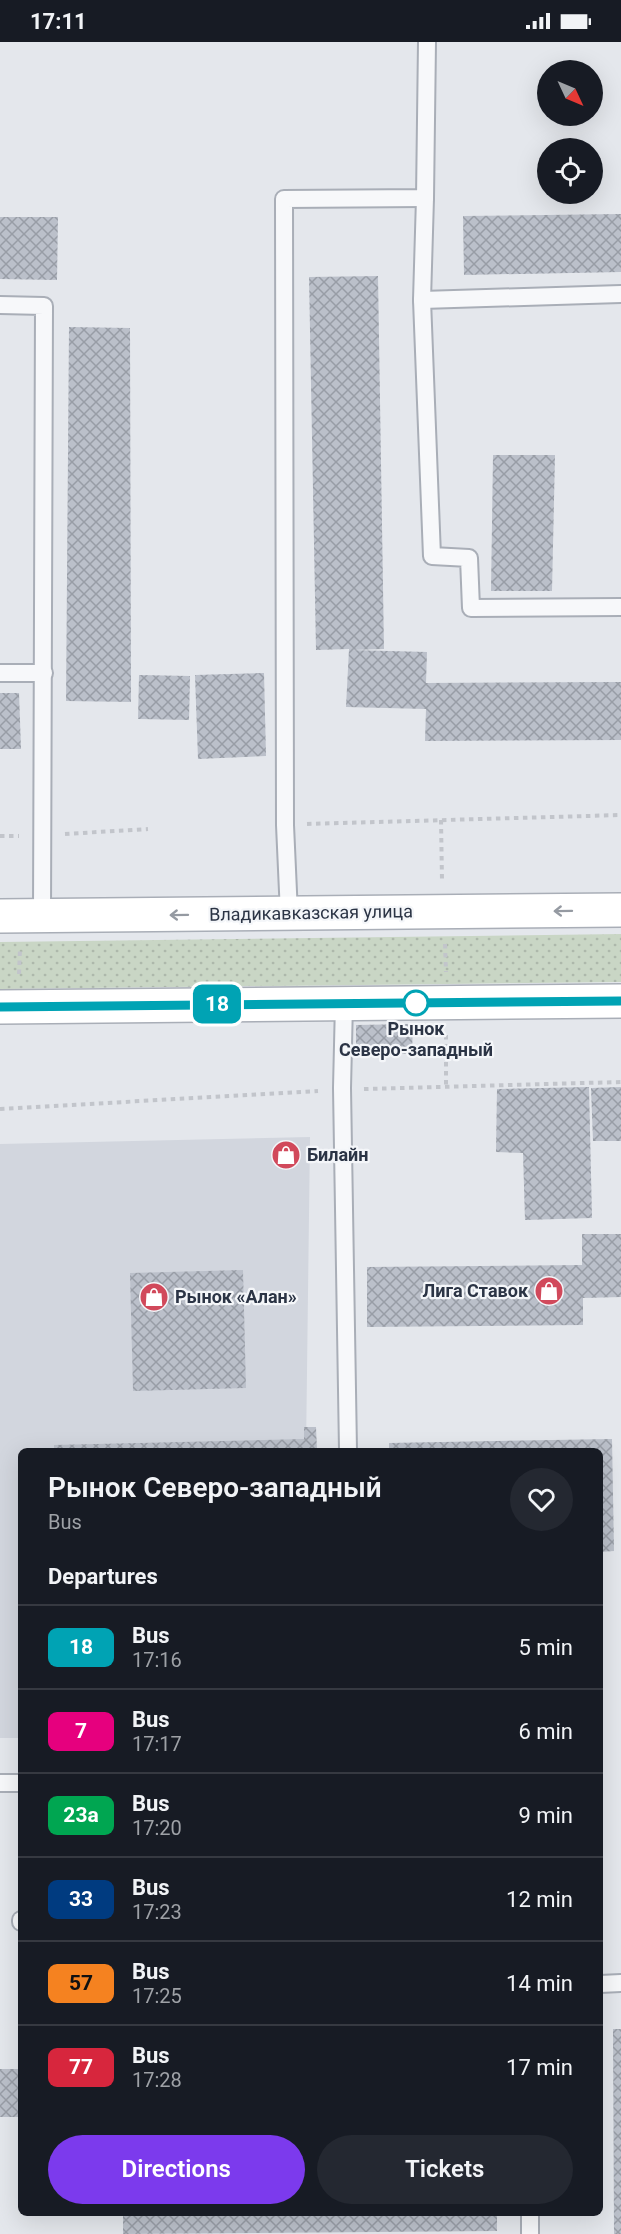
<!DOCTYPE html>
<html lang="en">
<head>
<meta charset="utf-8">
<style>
  body { margin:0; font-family:Roboto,sans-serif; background:#242831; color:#f1f3f6; height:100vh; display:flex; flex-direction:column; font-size:22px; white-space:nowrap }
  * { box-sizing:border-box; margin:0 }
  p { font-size:20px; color:#9ea1a6 }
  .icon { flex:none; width:33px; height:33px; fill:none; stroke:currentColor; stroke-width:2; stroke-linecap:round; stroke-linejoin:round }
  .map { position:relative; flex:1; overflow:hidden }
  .drawer { position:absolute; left:18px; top:1406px; width:585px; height:768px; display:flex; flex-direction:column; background:#171b24; border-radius:9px; box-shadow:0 6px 24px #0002 }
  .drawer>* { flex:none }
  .badge { padding:0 12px; border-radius:9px; font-size:21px; line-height:39px }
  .needle { width:39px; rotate:134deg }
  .fabs { position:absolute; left:537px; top:18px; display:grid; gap:12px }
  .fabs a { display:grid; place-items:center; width:66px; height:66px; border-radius:50%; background:#171b24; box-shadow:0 6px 24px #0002; font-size:30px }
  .map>.badge { position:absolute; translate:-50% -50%; box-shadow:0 0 0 3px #fff }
  h2 { padding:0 30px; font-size:22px; line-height:54px }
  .round { display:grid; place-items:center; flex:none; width:63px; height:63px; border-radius:32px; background:#242831 }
  .head { display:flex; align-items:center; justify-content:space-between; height:102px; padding:0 30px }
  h1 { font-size:28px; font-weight:600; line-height:45px }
  .button { display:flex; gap:12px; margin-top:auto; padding:12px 30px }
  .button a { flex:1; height:69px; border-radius:36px; background:#7c3aed; color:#fff; font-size:24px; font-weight:600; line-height:69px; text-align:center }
  .button a+a { background:#242831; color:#f1f3f6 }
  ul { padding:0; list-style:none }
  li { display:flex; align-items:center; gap:18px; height:84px; padding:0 30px; border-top:2px solid #363941 }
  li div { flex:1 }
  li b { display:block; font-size:22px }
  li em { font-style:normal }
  li .badge { min-width:66px; font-weight:700; text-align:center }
  .status { display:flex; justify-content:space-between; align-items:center; height:42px; padding:0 30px; background:#171b24; direction:ltr }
  .status svg { height:16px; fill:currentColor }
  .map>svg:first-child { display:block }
</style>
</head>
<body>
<div class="status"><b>17:11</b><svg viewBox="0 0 49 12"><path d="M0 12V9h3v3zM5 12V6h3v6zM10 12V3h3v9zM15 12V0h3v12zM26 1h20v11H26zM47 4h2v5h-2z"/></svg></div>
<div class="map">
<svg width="621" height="2192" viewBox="0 0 621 2192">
  <defs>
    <pattern id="green-dots" width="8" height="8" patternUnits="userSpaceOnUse" patternTransform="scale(1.5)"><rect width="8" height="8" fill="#c9d6c5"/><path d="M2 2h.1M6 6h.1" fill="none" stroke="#adb8ab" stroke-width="1.8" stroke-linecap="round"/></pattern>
    <pattern id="building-cross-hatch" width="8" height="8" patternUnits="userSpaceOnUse" patternTransform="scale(1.5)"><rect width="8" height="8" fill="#bbc0ca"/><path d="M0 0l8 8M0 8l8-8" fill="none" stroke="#989da6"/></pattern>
  </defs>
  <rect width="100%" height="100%" fill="#e4e7ec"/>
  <polygon fill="#d2d6de" points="310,1095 306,1408 21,1408 21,1696 0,1696 0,1102"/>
  <polygon fill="url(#green-dots)" points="621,892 621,940 0,947 0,900"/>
  <g fill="url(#building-cross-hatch)">
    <polygon points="621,172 621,230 464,233 463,174"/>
    <polygon points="0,175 58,175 57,238 0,237"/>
    <polygon points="378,234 384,607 351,608 427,610 426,641 621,640 621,698 425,699 426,667 346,665 349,607 316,608 309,235"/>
    <polygon points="69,285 130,286 131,660 66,659"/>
    <polygon points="493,413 555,413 552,549 491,549"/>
    <polygon points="264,631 266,714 198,717 195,633"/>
    <polygon points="139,633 190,634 189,678 138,677"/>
    <polygon points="0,651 19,651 21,707 0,707"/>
    <polygon points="413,982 412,1012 356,1011 356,983"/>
    <polygon points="589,1045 592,1176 525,1178 523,1111 496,1110 497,1047"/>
    <polygon points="621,1045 621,1099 593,1099 591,1046"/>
    <polygon points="582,1192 621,1192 621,1255 583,1256 583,1283 367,1285 367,1225 582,1223"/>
    <polygon points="243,1228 246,1346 133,1349 130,1231"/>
    <polygon points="304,1385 316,1385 317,1408 54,1408 54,1403 304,1397"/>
    <polygon points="612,1397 614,1509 600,1510 600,1408 389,1408 389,1401"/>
    <polygon points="613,1987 621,1987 621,2192 614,2192"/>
    <rect x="0" y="2027" width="21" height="48"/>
    <polygon points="123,2170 497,2170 497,2189 123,2192"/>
  </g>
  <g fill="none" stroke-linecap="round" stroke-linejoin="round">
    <g stroke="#a9aeb7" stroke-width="20">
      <g id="lane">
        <polyline points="621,252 422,258 432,514 469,516 471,566 621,565"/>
        <polyline points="422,258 425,156"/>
        <polyline points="0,263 44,264 42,874"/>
        <polyline points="0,631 44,631"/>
        <polyline points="289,872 285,783 284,157 425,156 427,0"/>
        <polyline points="344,961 342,1046 348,1408"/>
        <polyline points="0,1741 21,1741"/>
        <polyline points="21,1880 21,1878"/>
        <polyline points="600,1942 621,1941"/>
        <polyline points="530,2192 530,2170"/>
      </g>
    </g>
    <g stroke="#a9aeb7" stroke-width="36">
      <g id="secondary">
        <polyline points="0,874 621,868"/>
        <polyline points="0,965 621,959"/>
      </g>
    </g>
    <g stroke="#c2c5cb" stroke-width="4" stroke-dasharray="4.5 4.5" stroke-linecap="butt">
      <polyline points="441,778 442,838"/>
      <polyline points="307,782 621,773"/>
      <polyline points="65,792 148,787"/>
      <polyline points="0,794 19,794"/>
      <polyline points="445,902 446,930"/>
      <polyline points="19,932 20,907"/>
      <polyline points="446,993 446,1046"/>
      <polyline points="364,1047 621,1040"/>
      <polyline points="0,1067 318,1049"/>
    </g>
    <use href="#lane" stroke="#f7f8fa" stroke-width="16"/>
    <use href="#secondary" stroke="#fff" stroke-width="33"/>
  </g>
  <defs><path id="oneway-shaft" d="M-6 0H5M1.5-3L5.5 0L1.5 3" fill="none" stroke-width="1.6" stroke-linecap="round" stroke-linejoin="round" transform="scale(1.5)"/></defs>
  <g stroke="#959aa2">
    <use href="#oneway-shaft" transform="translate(563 869) rotate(179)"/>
    <use href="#oneway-shaft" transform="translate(179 873) rotate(179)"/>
  </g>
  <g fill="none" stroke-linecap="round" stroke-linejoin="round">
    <g stroke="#fff" stroke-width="14">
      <polyline id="line" points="0,965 621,959"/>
    </g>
    <use href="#line" stroke="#00a3b4" stroke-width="9"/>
  </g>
  <defs>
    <g id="shop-disc" transform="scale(1.5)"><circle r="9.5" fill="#d1495b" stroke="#f4f6f9"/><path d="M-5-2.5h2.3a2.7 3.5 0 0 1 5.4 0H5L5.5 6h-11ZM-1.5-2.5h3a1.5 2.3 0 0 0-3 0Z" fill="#fff"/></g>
  </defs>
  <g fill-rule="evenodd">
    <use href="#shop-disc" x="286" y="1113"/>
    <use href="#shop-disc" x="549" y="1249"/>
    <use href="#shop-disc" x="154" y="1255"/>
  </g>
  <circle fill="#fff" stroke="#00a3b4" stroke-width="3" cx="416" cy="961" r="12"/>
  <g text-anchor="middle" stroke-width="4.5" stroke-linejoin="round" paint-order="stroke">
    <g font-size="18" fill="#2b3445" stroke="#f4f6f9">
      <text transform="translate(311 871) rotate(-1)" y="6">Владикавказская улица</text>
    </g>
    <g font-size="18" font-weight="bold" fill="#2b3445" stroke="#f4f6f9">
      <text x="416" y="993">Рынок<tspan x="416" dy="21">Северо-западный</tspan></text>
    </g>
    <g font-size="18" font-weight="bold" fill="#2b3445" stroke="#f4f6f9" text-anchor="start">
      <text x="307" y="1119">Билайн</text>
      <text x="528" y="1255" text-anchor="end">Лига Ставок</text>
      <text x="175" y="1261">Рынок «Алан»</text>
    </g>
  </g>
</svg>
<div class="fabs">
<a><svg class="needle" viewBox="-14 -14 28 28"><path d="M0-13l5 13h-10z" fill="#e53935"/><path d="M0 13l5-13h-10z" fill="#9ea1a6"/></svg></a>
<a><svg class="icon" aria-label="locate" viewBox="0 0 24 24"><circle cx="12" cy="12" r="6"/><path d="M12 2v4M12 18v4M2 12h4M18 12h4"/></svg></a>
</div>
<b class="badge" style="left:217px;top:962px;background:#00a3b4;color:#fff">18</b>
<section class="drawer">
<div class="head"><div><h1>Рынок Северо-западный</h1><p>Bus</p></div><a class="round"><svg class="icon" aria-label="heart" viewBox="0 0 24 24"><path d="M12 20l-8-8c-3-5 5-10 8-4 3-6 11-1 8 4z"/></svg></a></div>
<h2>Departures</h2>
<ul>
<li><span class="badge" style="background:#00a3b4;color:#fff">18</span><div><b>Bus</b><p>17:16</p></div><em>5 min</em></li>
<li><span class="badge" style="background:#e6007e;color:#fff">7</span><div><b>Bus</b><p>17:17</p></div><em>6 min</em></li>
<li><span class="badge" style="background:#00a651;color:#fff">23a</span><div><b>Bus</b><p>17:20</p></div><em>9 min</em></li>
<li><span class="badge" style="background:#003b80;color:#fff">33</span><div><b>Bus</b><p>17:23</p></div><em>12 min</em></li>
<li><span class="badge" style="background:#f58220;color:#111">57</span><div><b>Bus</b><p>17:25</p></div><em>14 min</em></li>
<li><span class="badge" style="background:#d7263d;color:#fff">77</span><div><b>Bus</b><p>17:28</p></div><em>17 min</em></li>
</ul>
<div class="button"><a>Directions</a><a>Tickets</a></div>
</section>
</div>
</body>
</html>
